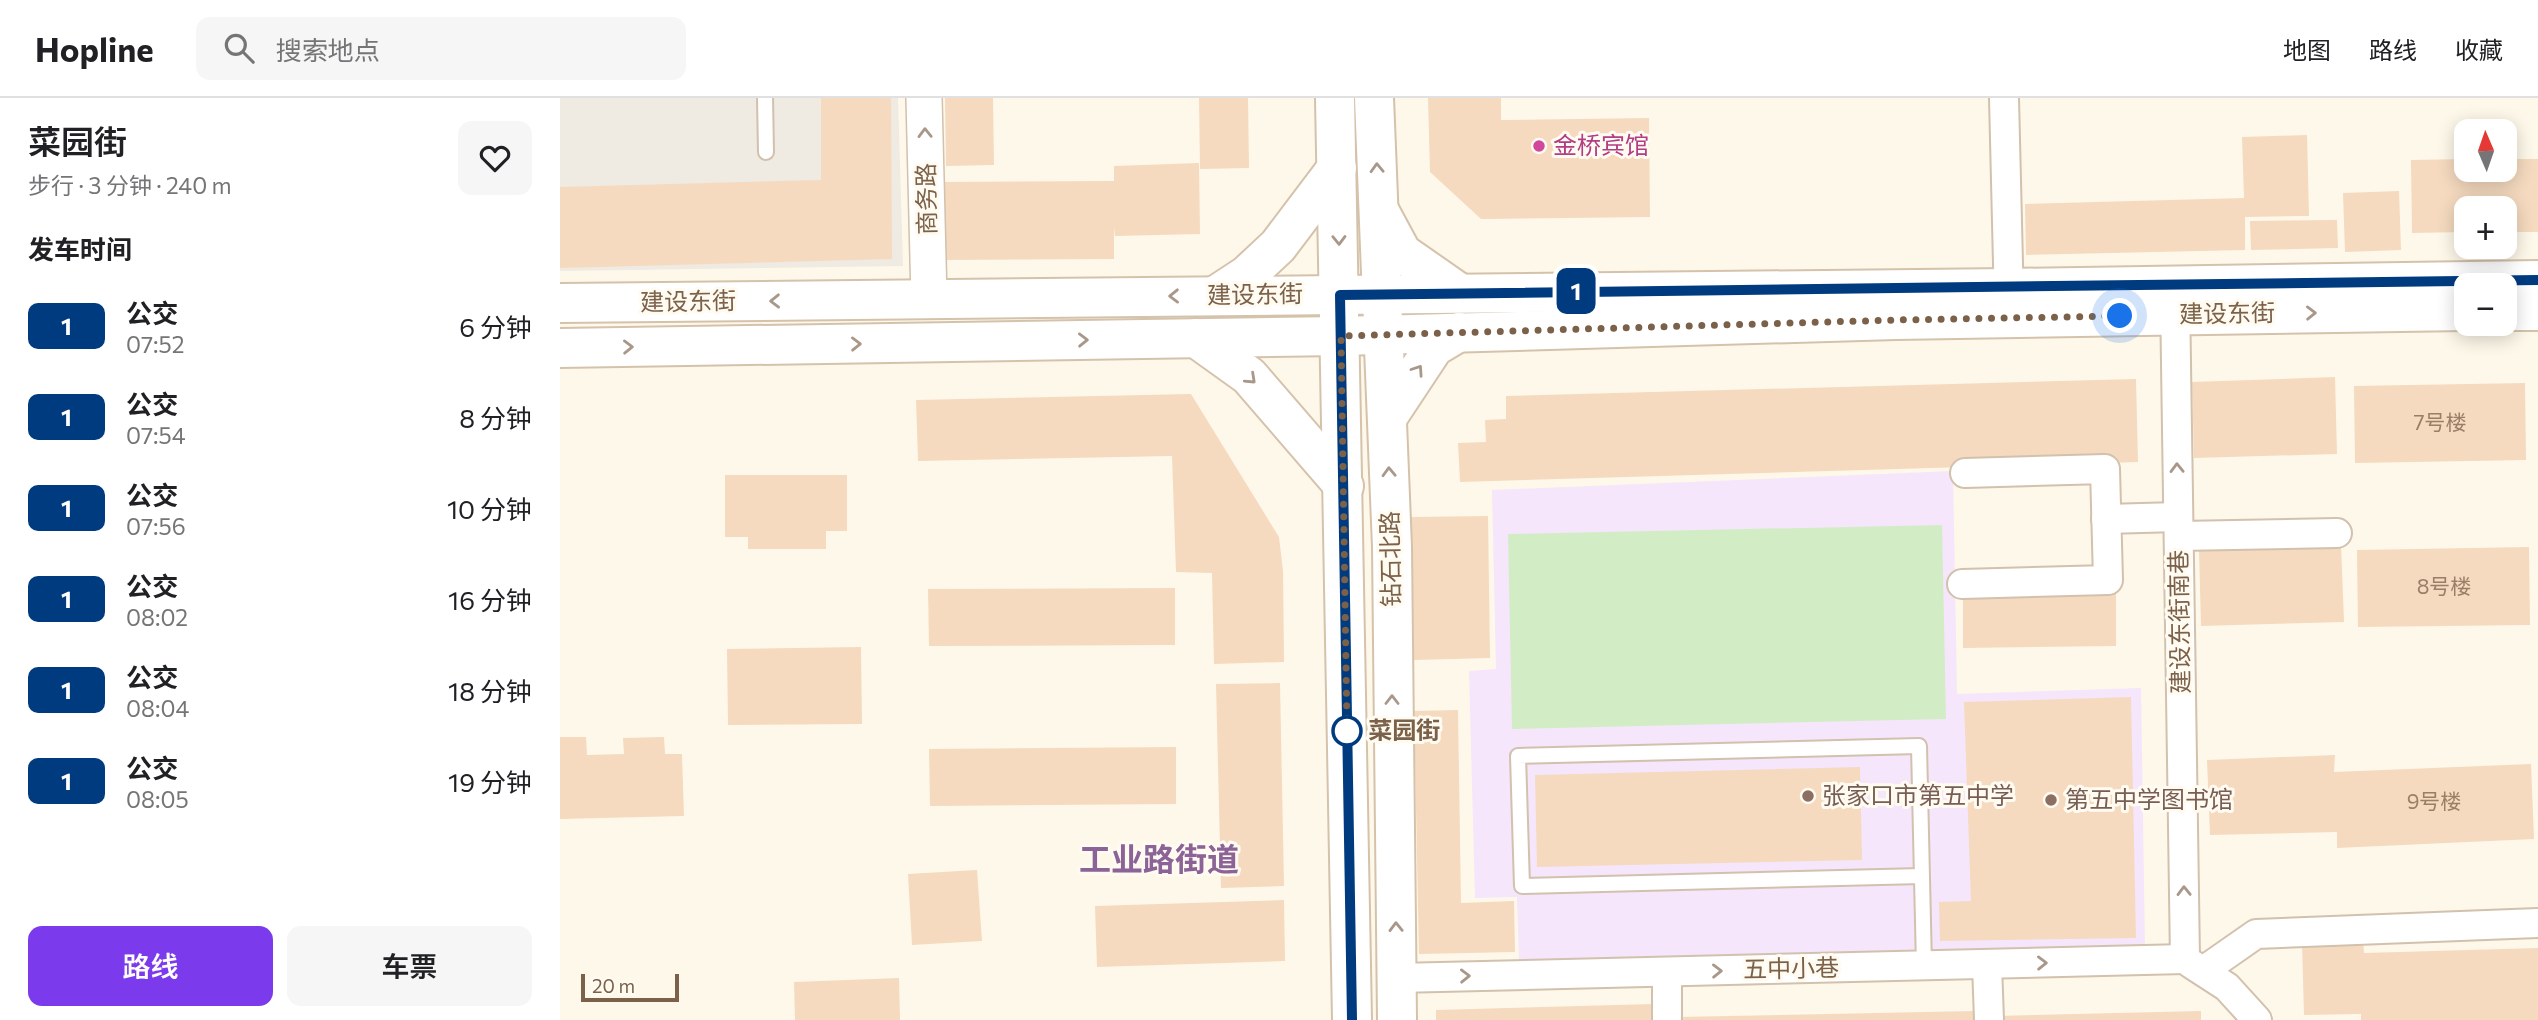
<!DOCTYPE html>
<html lang="zh">
<head>
<meta charset="utf-8">
<style>
  body { margin:0; font-family:Commissioner,"Noto Sans SC",sans-serif; background:#f6f6f6; color:#202124; height:100vh; display:flex; flex-direction:column; font-size:26px; white-space:nowrap }
  * { box-sizing:border-box; margin:0 }
  p { font-size:23px; color:#757577 }
  .icon { flex:none; width:38px; height:38px; fill:none; stroke:currentColor; stroke-width:2; stroke-linecap:round; stroke-linejoin:round }
  .map { position:relative; flex:1; overflow:hidden }
  .details { display:flex; flex-direction:column; background:#fff; width:560px }
  .details>* { flex:none }
  .badge { padding:0 14px; border-radius:10px; font-size:24px; line-height:46px }
  .needle { width:46px; rotate:358deg }
  .controls { position:absolute; left:1894px; top:21px; display:grid; gap:14px }
  .controls a { display:grid; place-items:center; width:63px; height:63px; border-radius:14px; background:#fff; box-shadow:0 4px 18px #0003; font-size:35px }
  .scale { position:absolute; left:21px; bottom:18px; width:98px; box-sizing:border-box; padding-left:7px; border:4px solid #7b614a; border-top:0; font-size:19px; line-height:24px; white-space:nowrap; color:#7b614a; -webkit-text-stroke:5px #fffbf1; paint-order:stroke }
  .you { position:absolute; width:35px; height:35px; margin:-18px; border:5px solid #fff; border-radius:50%; background:#1a73e8; box-shadow:0 0 0 10px #1a73e833 }
  .map>.badge { position:absolute; translate:-50% -50%; box-shadow:0 0 0 4px #fff }
  h2 { padding:0 28px; font-size:26px; line-height:63px }
  .round { display:grid; place-items:center; flex:none; width:74px; height:74px; border-radius:14px; background:#f6f6f6 }
  .headline { display:flex; align-items:center; justify-content:space-between; height:119px; padding:0 28px }
  h1 { font-size:33px; font-weight:600; line-height:52px }
  .primary-button { display:flex; gap:14px; margin-top:auto; padding:14px 28px }
  .primary-button a { flex:1; height:80px; border-radius:14px; background:#7c3aed; color:#fff; font-size:28px; font-weight:600; line-height:80px; text-align:center }
  .primary-button a+a { background:#f6f6f6; color:#202124 }
  ul { padding:0; list-style:none }
  li { display:flex; align-items:center; gap:21px; height:91px; padding:0 28px }
  li div { flex:1 }
  li b { display:block; font-size:26px }
  li em { font-style:normal }
  li .badge { min-width:77px; font-weight:700; text-align:center }
  header { display:flex; align-items:center; gap:42px; box-sizing:border-box; height:98px; padding:0 35px; background:#fff; border-bottom:2px solid #e0e0e0 }
  header strong { font-size:33px }
  nav { display:flex; gap:38px; margin-inline-start:auto; font-size:24px }
  .search { width:490px; height:63px; background:#f6f6f6; display:flex; align-items:center; gap:18px; box-sizing:border-box; padding:0 24px; border-radius:14px; color:#757577; font-size:26px }
  main { display:flex; flex:1; min-height:0 }
  .map>svg:first-child { display:block }
</style>
</head>
<body>
<header>
<strong>Hopline</strong>
<div class="search"><svg class="icon" aria-label="search" viewBox="0 0 24 24"><circle cx="10" cy="10" r="6"/><path d="M15 15l6 6"/></svg>搜索地点</div>
<nav><a>地图</a><a>路线</a><a>收藏</a></nav>
</header>
<main>
<section class="details">
<div class="headline"><div><h1>菜园街</h1><p>步行 · 3 分钟 · 240 m</p></div><a class="round"><svg class="icon" aria-label="heart" viewBox="0 0 24 24"><path d="M12 20l-8-8c-3-5 5-10 8-4 3-6 11-1 8 4z"/></svg></a></div>
<h2>发车时间</h2>
<ul>
<li><span class="badge" style="background:#003b80;color:#fff">1</span><div><b>公交</b><p>07:52</p></div><em>6 分钟</em></li>
<li><span class="badge" style="background:#003b80;color:#fff">1</span><div><b>公交</b><p>07:54</p></div><em>8 分钟</em></li>
<li><span class="badge" style="background:#003b80;color:#fff">1</span><div><b>公交</b><p>07:56</p></div><em>10 分钟</em></li>
<li><span class="badge" style="background:#003b80;color:#fff">1</span><div><b>公交</b><p>08:02</p></div><em>16 分钟</em></li>
<li><span class="badge" style="background:#003b80;color:#fff">1</span><div><b>公交</b><p>08:04</p></div><em>18 分钟</em></li>
<li><span class="badge" style="background:#003b80;color:#fff">1</span><div><b>公交</b><p>08:05</p></div><em>19 分钟</em></li>
</ul>
<div class="primary-button"><a>路线</a><a>车票</a></div>
</section>
<div class="map">
<svg width="1978" height="922" viewBox="0 0 1978 922">
  <rect width="100%" height="100%" fill="#fef8ea"/>
  <polygon fill="#efeae2" points="0,0 338,0 343,168 0,173"/>
  <polygon fill="#f5e6fb" points="1393,373 1397,596 1581,590 1585,851 959,862 957,799 915,800 909,573 936,571 932,392"/>
  <polygon fill="#d2edc6" points="1382,427 1386,621 952,631 948,436"/>
  <g fill="#f5dabf">
    <polygon points="261,0 331,0 332,161 0,170 0,89 261,82"/>
    <polygon points="385,0 433,0 434,67 386,68"/>
    <polygon points="639,0 688,0 689,70 640,71"/>
    <polygon points="868,0 941,0 941,22 1089,20 1090,119 921,121 870,74"/>
    <polygon points="1747,37 1749,118 1685,119 1685,152 1466,157 1465,106 1684,100 1682,39"/>
    <polygon points="1906,61 1906,72 1944,72 1944,61 1978,61 1978,134 1944,134 1944,110 1906,110 1906,134 1852,135 1851,62"/>
    <polygon points="639,65 640,136 555,138 554,129 554,161 383,162 383,84 554,83 554,68"/>
    <polygon points="1839,93 1841,152 1785,154 1783,95"/>
    <polygon points="1777,122 1778,150 1691,152 1690,123"/>
    <polygon points="1775,279 1777,356 1634,360 1632,284"/>
    <polygon points="1576,281 1578,364 900,384 898,345 926,344 925,322 946,321 946,298"/>
    <polygon points="1965,285 1966,362 1795,365 1794,288"/>
    <polygon points="631,296 719,439 723,473 724,564 654,566 652,475 616,474 612,358 358,363 356,302"/>
    <polygon points="165,377 287,377 287,433 266,433 266,451 188,451 188,439 165,439"/>
    <polygon points="928,418 930,560 854,562 851,419"/>
    <polygon points="1781,447 1784,524 1641,528 1639,452"/>
    <polygon points="1969,449 1970,527 1798,529 1797,452"/>
    <polygon points="1556,488 1556,548 1403,550 1403,490"/>
    <polygon points="615,490 615,547 369,548 368,491"/>
    <polygon points="301,549 302,626 168,627 167,551"/>
    <polygon points="720,585 724,788 661,790 656,586"/>
    <polygon points="1571,599 1576,840 1380,843 1379,804 1411,803 1404,604"/>
    <polygon points="898,612 901,805 954,803 955,854 859,856 854,613"/>
    <polygon points="0,639 26,639 27,657 64,656 63,640 104,639 105,656 122,656 124,718 0,721"/>
    <polygon points="616,649 616,706 370,708 369,651"/>
    <polygon points="1775,657 1774,674 1971,666 1974,741 1777,750 1777,734 1650,737 1647,662"/>
    <polygon points="1300,669 1302,762 977,769 975,677"/>
    <polygon points="417,772 422,843 352,847 348,776"/>
    <polygon points="724,802 725,863 537,869 535,808"/>
    <polygon points="1803,843 1804,855 1978,850 1978,922 1801,922 1801,916 1744,917 1742,845"/>
    <polygon points="339,880 340,922 235,922 234,884"/>
    <polygon points="1094,906 1094,922 876,922 876,912"/>
    <polygon points="1415,913 1415,922 1118,922 1117,919"/>
    <polygon points="1641,913 1641,922 1436,922 1436,918"/>
  </g>
  <g fill="none" stroke-linecap="round" stroke-linejoin="round">
    <g stroke="#d2c1ad" stroke-width="18">
      <g id="service">
        <polyline points="205,0 206,54"/>
        <polyline points="1362,778 962,788 958,658 1359,648 1364,868"/>
      </g>
    </g>
    <g stroke="#d2c1ad" stroke-width="32">
      <g id="minor">
        <polyline points="1444,0 1449,207"/>
        <polyline points="1615,199 1625,861"/>
        <polyline points="1546,421 1618,419"/>
        <polyline points="1619,438 1777,435"/>
        <polyline points="1402,486 1548,482 1545,371 1405,375"/>
        <polyline points="1630,865 1667,889 1697,922"/>
        <polyline points="1427,866 1429,922"/>
        <polyline points="1643,873 1696,836 1978,825"/>
        <polyline points="1107,874 1107,922"/>
        <polyline points="837,880 1625,861"/>
      </g>
    </g>
    <g stroke="#d2c1ad" stroke-width="38">
      <polyline id="tertiary" points="364,0 369,201"/>
    </g>
    <g stroke="#d5c2ab" stroke-width="42">
      <g id="secondary">
        <polyline points="775,0 792,922"/>
        <polyline points="814,0 832,449 837,922"/>
        <polyline points="821,116 842,155 898,194"/>
        <polyline points="655,198 687,177 718,148 777,70"/>
        <polyline points="0,205 1449,190 1978,182"/>
        <polyline points="1944,213 1978,213"/>
        <polyline points="636,240 689,278 784,388"/>
        <polyline points="0,250 781,238 1336,222 1906,213"/>
        <polyline points="827,320 874,249 899,234"/>
      </g>
    </g>
    <use href="#service" stroke="#fff" stroke-width="14"/>
    <use href="#minor" stroke="#fff" stroke-width="28"/>
    <use href="#tertiary" stroke="#fff" stroke-width="35"/>
    <use href="#secondary" stroke="#fff" stroke-width="38"/>
  </g>
  <defs><path id="oneway-chevron" d="M-2-3.5L2.5 0L-2 3.5" fill="none" stroke-width="1.6" stroke-linecap="round" stroke-linejoin="round" transform="scale(1.75)"/></defs>
  <g stroke="#a99889">
    <use href="#oneway-chevron" transform="translate(365 35) rotate(-91)"/>
    <use href="#oneway-chevron" transform="translate(817 70) rotate(-92)"/>
    <use href="#oneway-chevron" transform="translate(779 142) rotate(89)"/>
    <use href="#oneway-chevron" transform="translate(614 198) rotate(179)"/>
    <use href="#oneway-chevron" transform="translate(215 203) rotate(179)"/>
    <use href="#oneway-chevron" transform="translate(1751 215) rotate(-1)"/>
    <use href="#oneway-chevron" transform="translate(523 242) rotate(-1)"/>
    <use href="#oneway-chevron" transform="translate(296 246) rotate(-1)"/>
    <use href="#oneway-chevron" transform="translate(68 249) rotate(-1)"/>
    <use href="#oneway-chevron" transform="translate(858 272) rotate(-56)"/>
    <use href="#oneway-chevron" transform="translate(691 281) rotate(43)"/>
    <use href="#oneway-chevron" transform="translate(1617 370) rotate(-91)"/>
    <use href="#oneway-chevron" transform="translate(829 374) rotate(-92)"/>
    <use href="#oneway-chevron" transform="translate(832 602) rotate(-90)"/>
    <use href="#oneway-chevron" transform="translate(1624 793) rotate(-91)"/>
    <use href="#oneway-chevron" transform="translate(836 829) rotate(-91)"/>
    <use href="#oneway-chevron" transform="translate(1482 865) rotate(-1)"/>
    <use href="#oneway-chevron" transform="translate(1157 873) rotate(-1)"/>
    <use href="#oneway-chevron" transform="translate(905 878) rotate(-1)"/>
  </g>
  <g fill="none" stroke-linecap="round" stroke-linejoin="round">
    <g stroke="#fff" stroke-width="16">
      <polyline id="line" points="792,922 780,197 1978,182"/>
    </g>
    <use href="#line" stroke="#003b80" stroke-width="10"/>
    <polyline stroke="#7b614a" stroke-width="7" stroke-dasharray="0 12.6" points="787,633 781,238 1336,222 1560,218"/>
  </g>
  <circle fill="#d1479c" stroke="#fffbf1" stroke-width="2.5" cx="979" cy="48" r="7"/>
  <circle fill="#fff" stroke="#003b80" stroke-width="3.5" cx="787" cy="633" r="14"/>
  <g fill="#8d6e63" stroke="#fffbf1" stroke-width="2.5">
    <circle cx="1248" cy="698" r="7"/>
    <circle cx="1491" cy="702" r="7"/>
  </g>
  <g text-anchor="middle" stroke-width="6" stroke-linejoin="round" paint-order="stroke">
    <g font-size="21" fill="#9a7f67">
      <text x="1880" y="332">7号楼</text>
      <text x="1884" y="496">8号楼</text>
      <text x="1874" y="711">9号楼</text>
    </g>
    <g font-size="24" fill="#b23c85" stroke="#fffbf1" text-anchor="start">
      <text x="993" y="56">金桥宾馆</text>
    </g>
    <g font-size="24" fill="#7b614a" stroke="#fffbf1">
      <text transform="translate(367 101) rotate(-91)" y="8">商务路</text>
      <text transform="translate(695 197) rotate(-1)" y="8">建设东街</text>
      <text transform="translate(128 204) rotate(-1)" y="8">建设东街</text>
      <text transform="translate(1667 216) rotate(-1)" y="8">建设东街</text>
      <text transform="translate(831 461) rotate(-91)" y="8">钻石北路</text>
      <text transform="translate(1620 524) rotate(-91)" y="8">建设东街南巷</text>
      <text transform="translate(1231 871) rotate(-1)" y="8">五中小巷</text>
    </g>
    <g font-size="24" font-weight="bold" fill="#7b614a" stroke="#fffbf1" text-anchor="start">
      <text x="808" y="641">菜园街</text>
    </g>
    <g font-size="24" fill="#785e54" stroke="#fffbf1" text-anchor="start">
      <text x="1262" y="706">张家口市第五中学</text>
      <text x="1505" y="710">第五中学图书馆</text>
    </g>
    <g font-size="32" font-weight="bold" fill="#8b6397" stroke="#fffbf1">
      <text x="599" y="773">工业路街道</text>
    </g>
  </g>
</svg>
<div class="controls">
<a><svg class="needle" viewBox="-14 -14 28 28"><path d="M0-13l5 13h-10z" fill="#e53935"/><path d="M0 13l5-13h-10z" fill="#757577"/></svg></a>
<a>+</a>
<a>−</a>
</div>
<div class="scale">20 m</div>
<div class="you" style="left:1560px;top:218px"></div>
<b class="badge" style="left:1016px;top:193px;background:#003b80;color:#fff">1</b>
</div>
</main>
</body>
</html>
